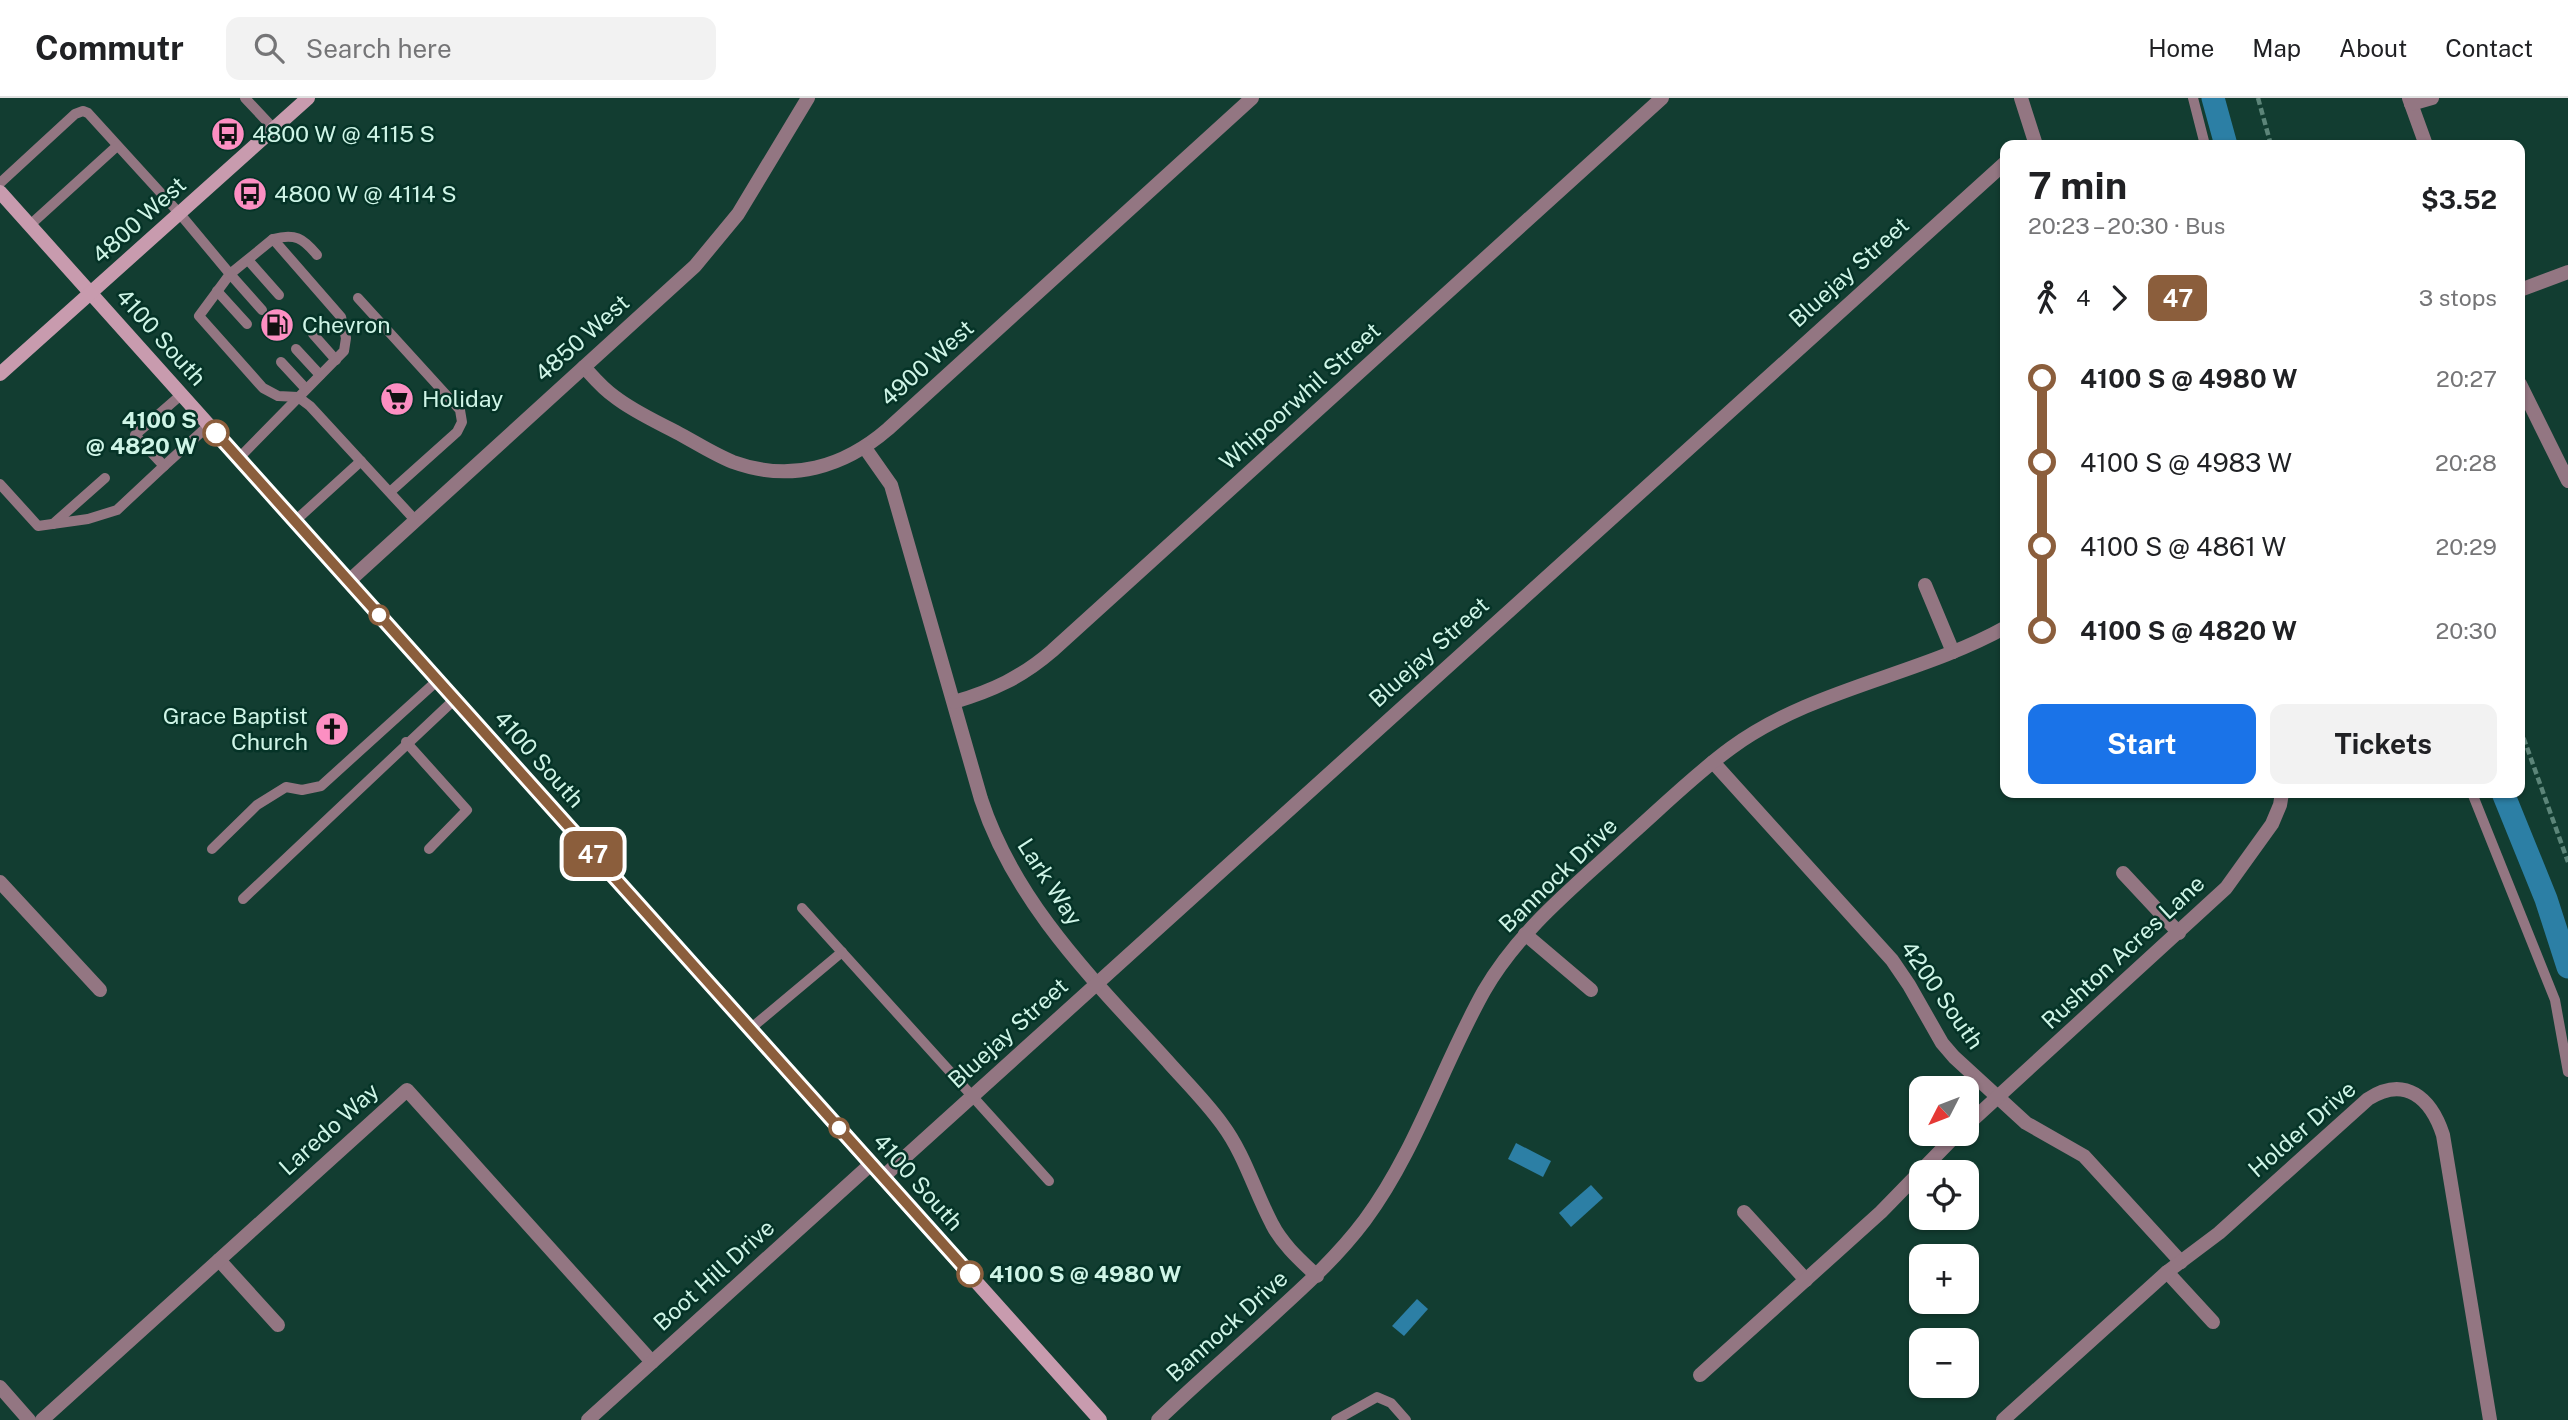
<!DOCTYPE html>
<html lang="en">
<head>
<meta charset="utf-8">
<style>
  body { margin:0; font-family:"Public Sans",sans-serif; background:#f2f2f2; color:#202124; height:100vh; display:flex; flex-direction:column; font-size:26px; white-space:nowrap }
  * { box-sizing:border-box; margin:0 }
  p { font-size:23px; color:#757577 }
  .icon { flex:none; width:38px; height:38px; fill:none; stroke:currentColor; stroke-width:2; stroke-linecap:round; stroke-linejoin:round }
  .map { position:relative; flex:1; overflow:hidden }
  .details { position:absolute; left:2000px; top:42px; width:525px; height:658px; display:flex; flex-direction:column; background:#fff; border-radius:14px; box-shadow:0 2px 5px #0004 }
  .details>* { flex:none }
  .badge { padding:0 14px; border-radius:10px; font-size:24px; line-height:46px }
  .needle { width:46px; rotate:228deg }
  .tools { position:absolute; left:1909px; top:978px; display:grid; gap:14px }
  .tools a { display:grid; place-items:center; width:70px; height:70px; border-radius:14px; background:#fff; box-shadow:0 2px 5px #0004; font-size:35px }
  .map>.badge { position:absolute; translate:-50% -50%; box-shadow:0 0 0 4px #fff }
  .legs { display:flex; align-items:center; gap:10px; height:77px; padding:0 28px; font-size:23px }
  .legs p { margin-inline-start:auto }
  .headline { display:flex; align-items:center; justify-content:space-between; height:119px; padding:0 28px }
  h1 { font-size:38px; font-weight:700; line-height:52px }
  .cta { display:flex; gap:14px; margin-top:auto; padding:14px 28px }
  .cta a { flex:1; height:80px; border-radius:14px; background:#1a73e8; color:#fff; font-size:28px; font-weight:700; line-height:80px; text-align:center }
  .cta a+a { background:#f2f2f2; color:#202124 }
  ul { padding:0 28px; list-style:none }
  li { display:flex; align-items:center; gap:24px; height:84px; font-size:26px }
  li i { display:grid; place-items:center; width:10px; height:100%; margin:0 9px; background:currentColor }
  li i::after { content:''; width:18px; height:18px; margin:-9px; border:5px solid; border-radius:50%; background:#fff }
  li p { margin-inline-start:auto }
  li:first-child i { background:linear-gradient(#0000 50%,currentColor 0) }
  li:last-child i { background:linear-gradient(currentColor 50%,#0000 0) }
  header { display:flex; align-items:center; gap:42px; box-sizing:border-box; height:98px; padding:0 35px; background:#fff; border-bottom:2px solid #e0e0e0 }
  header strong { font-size:33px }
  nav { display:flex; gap:38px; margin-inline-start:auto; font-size:24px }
  .search { width:490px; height:63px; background:#f2f2f2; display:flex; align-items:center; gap:18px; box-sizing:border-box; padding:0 24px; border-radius:14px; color:#757577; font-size:26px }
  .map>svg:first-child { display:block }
</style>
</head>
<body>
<header>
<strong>Commutr</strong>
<div class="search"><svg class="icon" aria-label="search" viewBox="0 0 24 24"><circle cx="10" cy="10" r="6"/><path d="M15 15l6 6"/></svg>Search here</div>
<nav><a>Home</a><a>Map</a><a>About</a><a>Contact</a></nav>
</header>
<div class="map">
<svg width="2568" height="1322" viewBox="0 0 2568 1322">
  <rect width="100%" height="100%" fill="#123d31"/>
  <g fill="#2c7fa5">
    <polygon points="1516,1045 1551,1063 1543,1079 1508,1061"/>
    <polygon points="1591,1087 1603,1100 1571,1129 1559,1115"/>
    <polygon points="1417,1201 1428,1211 1404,1238 1392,1228"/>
  </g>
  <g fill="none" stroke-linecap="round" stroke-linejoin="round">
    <g stroke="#2c7fa5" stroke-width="23">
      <polyline points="2213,0 2226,47"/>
      <polyline points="2503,695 2546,801 2568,869"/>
    </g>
    <g stroke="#5c8579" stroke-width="4.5" stroke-dasharray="7 3.5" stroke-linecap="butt">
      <polyline points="2258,0 2271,47"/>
      <polyline points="2520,630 2568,764"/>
    </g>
    <g stroke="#937682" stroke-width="10">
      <polyline points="245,0 274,31"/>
      <polyline points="2193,0 2205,47"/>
      <polyline points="0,85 75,16 83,13 88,15 180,116 230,176 199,218 263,290 278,298 298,299 310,308 416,423"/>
      <polyline points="30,127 117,48"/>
      <path d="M 273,141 C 295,135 303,140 317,157"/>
      <polyline points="248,162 279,197"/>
      <polyline points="217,193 247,226"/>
      <polyline points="358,200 460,312 462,324 457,334 390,394"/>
      <polyline points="313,236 336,262"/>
      <polyline points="296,251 320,277"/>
      <polyline points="281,264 306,291"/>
      <polyline points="239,360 344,253 346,240 341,219 273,141 230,176 262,212"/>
      <polyline points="164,368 209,327"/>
      <polyline points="0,386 38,428 88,421 117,412 164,368 135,337 182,296"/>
      <polyline points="295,423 361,363"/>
      <polyline points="53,426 105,380"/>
      <polyline points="406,644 467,712 429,751"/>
      <polyline points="2472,695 2555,902 2568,974"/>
      <polyline points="212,751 257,707 286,689 302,692 321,688 438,582"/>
      <polyline points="243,801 455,601"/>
      <polyline points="802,810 1049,1083"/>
      <polyline points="750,931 842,854"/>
      <polyline points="1336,1322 1377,1299 1391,1305 1406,1322"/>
    </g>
    <g stroke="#937682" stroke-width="14">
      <polyline points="2021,0 2036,47"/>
      <polyline points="2409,0 2426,47"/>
      <polyline points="2411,6 2432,0"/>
      <polyline points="2520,192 2568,174"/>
      <path d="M 584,269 C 594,280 603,291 615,299 C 633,313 655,323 676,334 C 695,344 713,356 733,364 C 791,385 844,369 888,331 L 1252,0"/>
      <polyline points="2520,286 2568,383"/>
      <path d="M 865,350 L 891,387 L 981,701 C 1016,808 1097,885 1170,966 C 1188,986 1207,1005 1222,1026 C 1245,1057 1254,1092 1272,1126 C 1282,1146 1300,1162 1317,1178"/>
      <polyline points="349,483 695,168 738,116 808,0"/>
      <polyline points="1925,487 1953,554"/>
      <path d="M 954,604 C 992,593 1022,579 1052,553 L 1662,0"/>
      <polyline points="1713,664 1892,862 1909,887 1942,945 1954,959 2026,1025 2084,1058 2181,1164"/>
      <polyline points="2123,775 2179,835"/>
      <polyline points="0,784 100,892"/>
      <polyline points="1525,836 1591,892"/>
      <polyline points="1967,1027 2226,790 2272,726 2280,707 2282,695"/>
      <polyline points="883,1079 2006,64"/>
      <polyline points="1744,1114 1806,1182"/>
      <polyline points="219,1162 278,1227"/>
      <polyline points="2167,1174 2213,1224"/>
      <polyline points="1700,1277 1881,1114 1957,1036"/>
      <polyline points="0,1289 29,1322"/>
      <polyline points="42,1322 407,992 652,1264"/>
      <polyline points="588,1322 871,1066"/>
      <path d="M 1158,1322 C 1195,1286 1235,1252 1273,1217 C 1306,1187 1338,1158 1365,1122 C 1416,1053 1442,968 1484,893 C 1520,831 1575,788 1627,740 C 1661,710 1694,677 1731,650 C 1813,590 1918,578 2006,529"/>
      <path d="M 2003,1322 L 2167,1174 L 2219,1135 L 2368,1001 C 2405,977 2431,1000 2443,1037 L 2490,1322"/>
    </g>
    <g stroke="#c89bae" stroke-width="14">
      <polyline points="0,94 1100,1322"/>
      <polyline points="0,276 308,0"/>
    </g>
  </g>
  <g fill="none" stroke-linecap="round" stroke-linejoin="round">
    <g stroke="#fff" stroke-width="16">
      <polyline id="line-1" points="216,335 970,1176"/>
    </g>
    <use href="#line-1" stroke="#8b5e3c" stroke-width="10"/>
  </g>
  <defs>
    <g id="bus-disc" transform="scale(1.75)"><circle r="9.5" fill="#fc8fc2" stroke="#053327"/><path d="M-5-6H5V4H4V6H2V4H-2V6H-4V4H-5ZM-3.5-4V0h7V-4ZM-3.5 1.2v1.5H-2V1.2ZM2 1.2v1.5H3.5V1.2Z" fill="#111"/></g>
    <g id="fuel-disc" transform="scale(1.75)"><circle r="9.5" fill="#fc8fc2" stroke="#053327"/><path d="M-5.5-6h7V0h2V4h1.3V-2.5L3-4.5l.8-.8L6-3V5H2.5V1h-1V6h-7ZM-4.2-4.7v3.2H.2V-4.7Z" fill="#111"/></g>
    <g id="supermarket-disc" transform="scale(1.75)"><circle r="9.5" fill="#fc8fc2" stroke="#053327"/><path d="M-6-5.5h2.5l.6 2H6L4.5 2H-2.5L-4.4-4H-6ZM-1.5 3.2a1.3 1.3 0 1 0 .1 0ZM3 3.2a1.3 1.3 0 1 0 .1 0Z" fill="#111"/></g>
    <g id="church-disc" transform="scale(1.75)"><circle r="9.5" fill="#fc8fc2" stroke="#053327"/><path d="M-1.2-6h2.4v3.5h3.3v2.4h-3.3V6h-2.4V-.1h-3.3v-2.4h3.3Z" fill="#111"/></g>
  </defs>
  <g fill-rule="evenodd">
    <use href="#bus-disc" x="228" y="36"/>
    <use href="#bus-disc" x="250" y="96"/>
    <use href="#fuel-disc" x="277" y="227"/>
    <use href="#supermarket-disc" x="397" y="301"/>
    <use href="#church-disc" x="332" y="631"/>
  </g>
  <g fill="#fff" stroke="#8b5e3c" stroke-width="3.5">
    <circle cx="216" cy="335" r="12"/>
    <circle cx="379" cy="517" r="9"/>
    <circle cx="839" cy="1030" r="9"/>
    <circle cx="970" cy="1176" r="12"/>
  </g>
  <g text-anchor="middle" stroke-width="5" stroke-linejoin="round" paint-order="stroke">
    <g font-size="23" fill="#cff5e7" stroke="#053327" text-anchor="start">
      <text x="252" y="44">4800 W @ 4115 S</text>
      <text x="274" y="104">4800 W @ 4114 S</text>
      <text x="302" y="235">Chevron</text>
      <text x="422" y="309">Holiday</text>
      <text x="308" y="626" text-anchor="end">Grace Baptist<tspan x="308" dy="26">Church</tspan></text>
    </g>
    <g font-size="23" fill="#cff5e7" stroke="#053327">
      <text transform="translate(139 122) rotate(-42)" y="8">4800 West</text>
      <text transform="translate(1849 174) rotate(-42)" y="8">Bluejay Street</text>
      <text transform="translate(161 239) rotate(48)" y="8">4100 South</text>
      <text transform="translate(582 240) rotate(-42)" y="8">4850 West</text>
      <text transform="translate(927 265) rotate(-42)" y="8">4900 West</text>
      <text transform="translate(1300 298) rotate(-42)" y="8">Whipoorwhil Street</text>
      <text transform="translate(1429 554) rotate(-42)" y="8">Bluejay Street</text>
      <text transform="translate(539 661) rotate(48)" y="8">4100 South</text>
      <text transform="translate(1558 777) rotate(-44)" y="8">Bannock Drive</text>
      <text transform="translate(1050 784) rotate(57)" y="8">Lark Way</text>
      <text transform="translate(2123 854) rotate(-43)" y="8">Rushton Acres Lane</text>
      <text transform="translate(1942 897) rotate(55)" y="8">4200 South</text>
      <text transform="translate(1008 935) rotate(-42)" y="8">Bluejay Street</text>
      <text transform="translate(329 1031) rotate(-42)" y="8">Laredo Way</text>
      <text transform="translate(2302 1031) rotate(-41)" y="8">Holder Drive</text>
      <text transform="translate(918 1084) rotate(48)" y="8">4100 South</text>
      <text transform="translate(714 1177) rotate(-42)" y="8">Boot Hill Drive</text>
      <text transform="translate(1227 1228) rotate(-42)" y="8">Bannock Drive</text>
    </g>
    <g font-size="23" font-weight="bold" fill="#cff5e7" stroke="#053327" text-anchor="end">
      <text x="197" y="330">4100 S<tspan x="197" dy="26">@ 4820 W</tspan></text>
      <text x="989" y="1184" text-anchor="start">4100 S @ 4980 W</text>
    </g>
  </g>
</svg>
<div class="tools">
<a><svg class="needle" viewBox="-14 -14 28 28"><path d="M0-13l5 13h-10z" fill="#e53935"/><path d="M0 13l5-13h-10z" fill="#757577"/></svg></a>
<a><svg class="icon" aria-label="locate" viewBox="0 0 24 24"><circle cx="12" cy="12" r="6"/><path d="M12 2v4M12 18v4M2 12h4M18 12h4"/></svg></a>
<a>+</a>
<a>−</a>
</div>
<b class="badge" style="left:593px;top:756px;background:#8b5e3c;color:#fff">47</b>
<section class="details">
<div class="headline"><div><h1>7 min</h1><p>20:23 – 20:30 · Bus</p></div><b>$3.52</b></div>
<div class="legs"><svg class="icon" aria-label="walk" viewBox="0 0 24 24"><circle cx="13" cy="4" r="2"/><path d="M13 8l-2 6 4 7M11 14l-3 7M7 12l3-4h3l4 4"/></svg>4<svg class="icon" aria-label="forward" viewBox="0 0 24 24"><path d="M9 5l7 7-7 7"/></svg><b class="badge" style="background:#8b5e3c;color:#fff">47</b><p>3 stops</p></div>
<ul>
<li><i style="color:#8b5e3c"></i><b>4100 S @ 4980 W</b><p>20:27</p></li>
<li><i style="color:#8b5e3c"></i><span>4100 S @ 4983 W</span><p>20:28</p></li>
<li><i style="color:#8b5e3c"></i><span>4100 S @ 4861 W</span><p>20:29</p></li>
<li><i style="color:#8b5e3c"></i><b>4100 S @ 4820 W</b><p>20:30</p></li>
</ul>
<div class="cta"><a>Start</a><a>Tickets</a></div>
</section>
</div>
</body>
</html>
